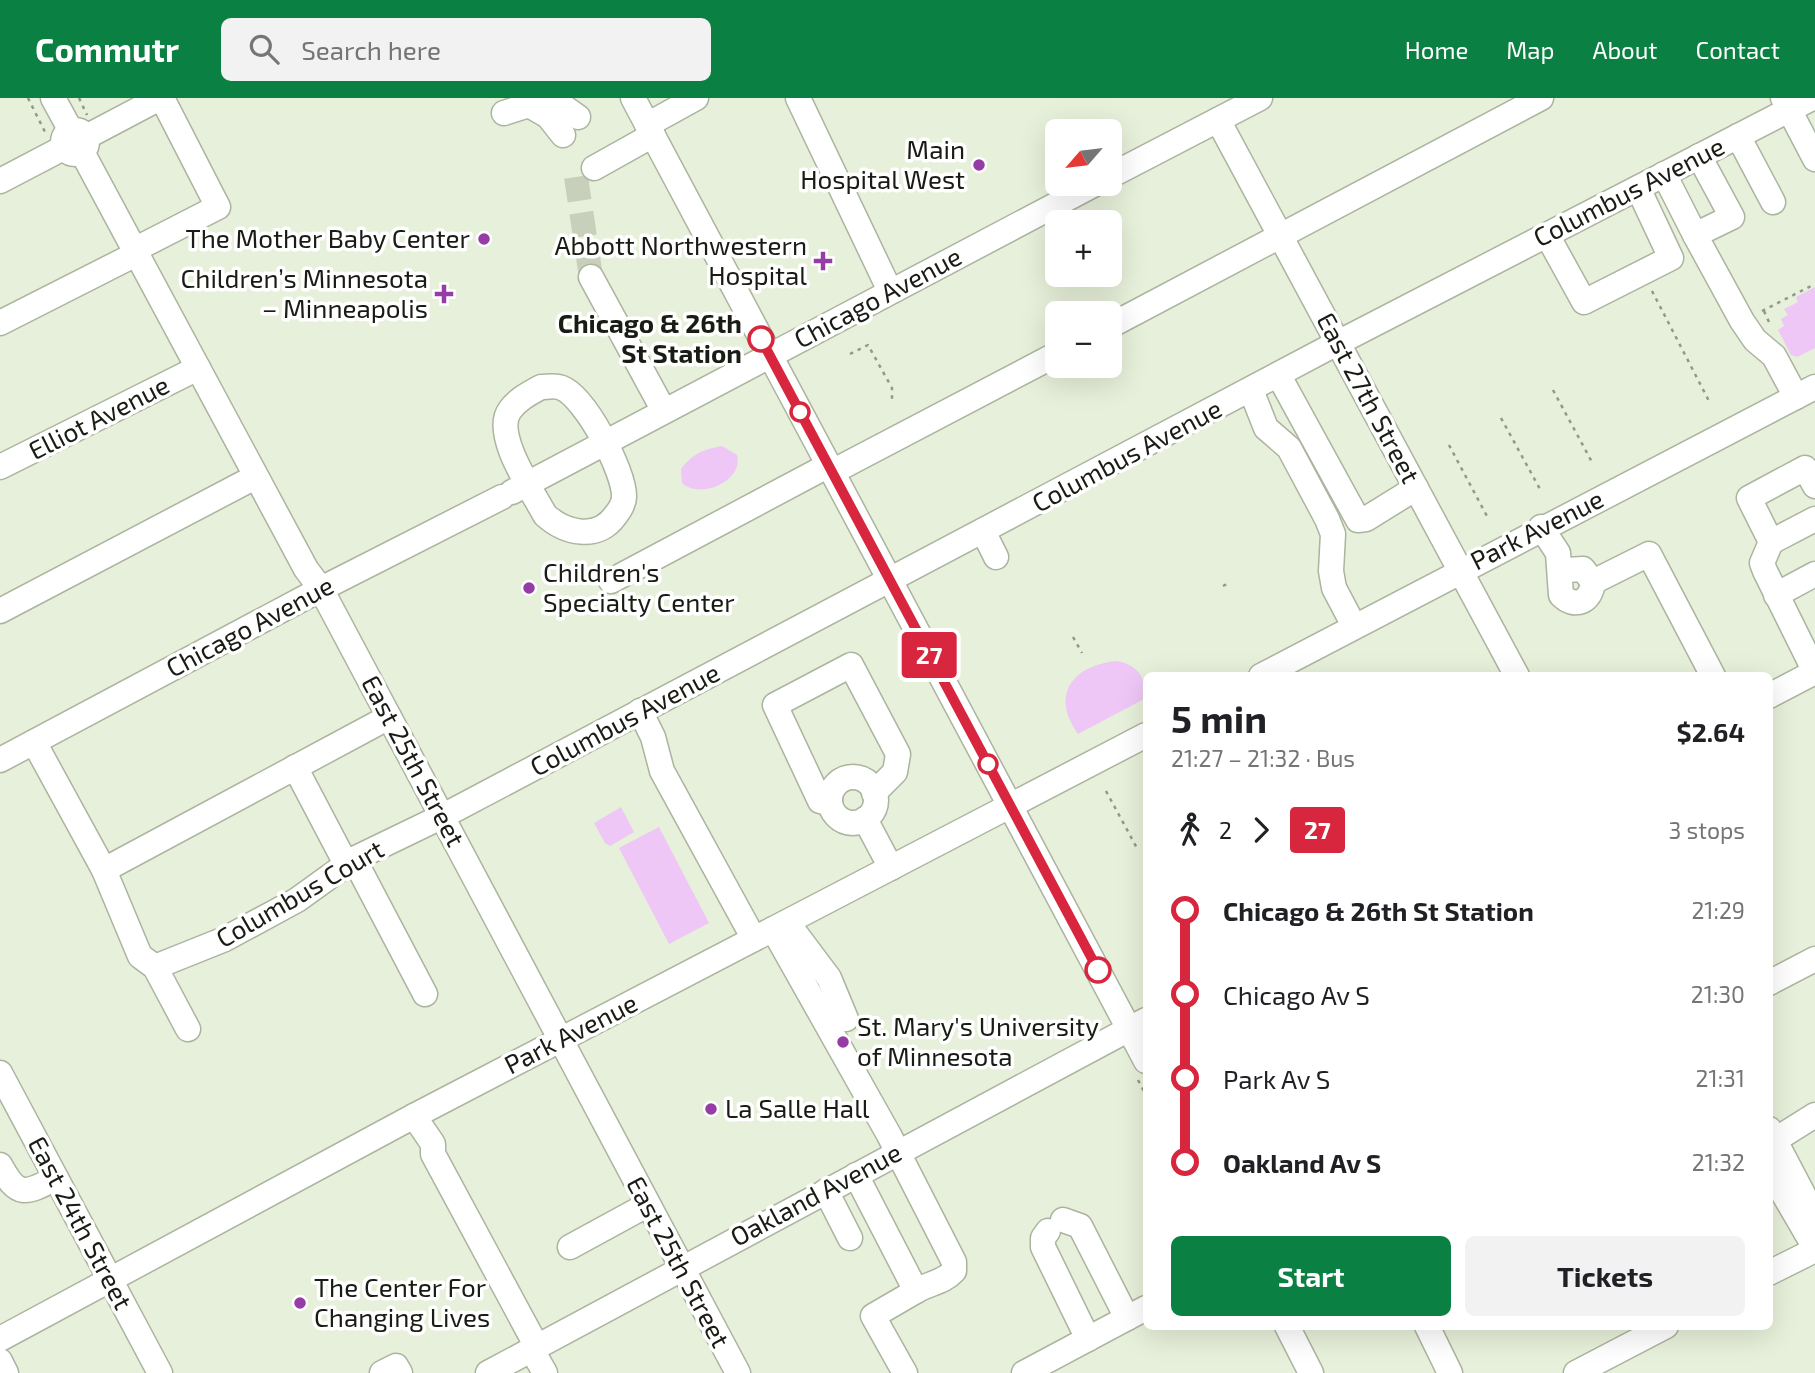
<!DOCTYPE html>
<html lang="en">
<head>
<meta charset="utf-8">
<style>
  body { margin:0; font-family:"Exo 2",sans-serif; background:#f2f2f2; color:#202124; height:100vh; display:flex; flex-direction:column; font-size:26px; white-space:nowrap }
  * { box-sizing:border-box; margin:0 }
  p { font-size:23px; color:#757577 }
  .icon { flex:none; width:38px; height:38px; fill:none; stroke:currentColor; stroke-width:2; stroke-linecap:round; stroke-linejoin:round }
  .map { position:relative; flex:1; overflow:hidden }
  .drawer { position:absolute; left:1143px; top:574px; width:630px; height:658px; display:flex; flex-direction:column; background:#fff; border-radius:10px; box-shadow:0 7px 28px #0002 }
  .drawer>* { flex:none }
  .badge { padding:0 14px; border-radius:5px; font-size:24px; line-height:46px }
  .needle { width:46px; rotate:242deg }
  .tools { position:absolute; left:1045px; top:21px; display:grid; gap:14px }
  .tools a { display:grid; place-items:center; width:77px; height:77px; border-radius:10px; background:#fff; box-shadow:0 7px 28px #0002; font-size:35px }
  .map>.badge { position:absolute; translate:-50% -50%; box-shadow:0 0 0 4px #fff }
  .legs { display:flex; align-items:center; gap:10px; height:77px; padding:0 28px; font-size:23px }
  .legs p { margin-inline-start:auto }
  .headline { display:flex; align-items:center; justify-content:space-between; height:119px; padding:0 28px }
  h1 { font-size:38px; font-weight:700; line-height:52px }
  .action { display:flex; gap:14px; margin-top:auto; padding:14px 28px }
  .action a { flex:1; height:80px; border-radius:10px; background:#0b8043; color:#fff; font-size:28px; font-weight:700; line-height:80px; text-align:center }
  .action a+a { background:#f2f2f2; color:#202124 }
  ul { padding:0 28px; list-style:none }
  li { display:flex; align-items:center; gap:24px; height:84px; font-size:26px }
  li i { display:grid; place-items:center; width:10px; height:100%; margin:0 9px; background:currentColor }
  li i::after { content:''; width:18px; height:18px; margin:-9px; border:5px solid; border-radius:50%; background:#fff }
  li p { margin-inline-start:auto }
  li:first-child i { background:linear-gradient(#0000 50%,currentColor 0) }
  li:last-child i { background:linear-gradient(currentColor 50%,#0000 0) }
  header { display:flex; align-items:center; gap:42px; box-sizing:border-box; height:98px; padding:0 35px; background:#0b8043; color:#fff }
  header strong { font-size:33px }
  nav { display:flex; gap:38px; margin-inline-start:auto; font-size:24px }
  .search { width:490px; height:63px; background:#f2f2f2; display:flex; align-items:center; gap:18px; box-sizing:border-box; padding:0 24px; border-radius:10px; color:#757577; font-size:26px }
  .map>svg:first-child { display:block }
</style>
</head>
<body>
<header>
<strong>Commutr</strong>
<div class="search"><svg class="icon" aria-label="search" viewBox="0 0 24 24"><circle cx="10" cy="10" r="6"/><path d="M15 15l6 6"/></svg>Search here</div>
<nav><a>Home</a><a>Map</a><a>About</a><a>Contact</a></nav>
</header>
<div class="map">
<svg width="1815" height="1275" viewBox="0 0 1815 1275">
  <rect width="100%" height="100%" fill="#e7f0da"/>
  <g fill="#eec7f6">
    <polygon points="1815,189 1815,250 1797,259 1791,257 1778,232 1784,228 1781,221 1788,217 1784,211 1798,204 1796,199"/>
    <path d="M 722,348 L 737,357 C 744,383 700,402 682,385 L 681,371 C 692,356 704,351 722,348 Z"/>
    <path d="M 1116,563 C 1137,566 1146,579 1146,600 L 1078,636 C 1050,597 1072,568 1116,563 Z"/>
    <polygon points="621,709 634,734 610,748 605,745 594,725"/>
    <polygon points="659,729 709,825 669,846 619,750"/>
  </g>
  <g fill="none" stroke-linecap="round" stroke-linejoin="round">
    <polyline stroke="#c8d0bc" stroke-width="24" stroke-dasharray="24 12" stroke-linecap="butt" points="576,79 591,179"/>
    <g stroke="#abb49f" stroke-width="27">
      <g id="minor">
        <polyline points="53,0 71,33"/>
        <polyline points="551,0 578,19"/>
        <polyline points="633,0 1146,963"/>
        <polyline points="798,0 890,193"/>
        <polyline points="1783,0 1815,61"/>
        <polyline points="504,15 529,7 548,18 563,37"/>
        <polyline points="1218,22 1517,578"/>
        <polyline points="647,27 696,0"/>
        <circle cx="75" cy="44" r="12"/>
        <polyline points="1738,38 1773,104"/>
        <polyline points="86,39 160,0"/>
        <polyline points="82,54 306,471 321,491 738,1275"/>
        <polyline points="594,70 653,37"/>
        <polyline points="1664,76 1695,137 1732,119 1699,58"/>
        <polyline points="1110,78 1260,0"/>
        <polyline points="0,83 65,49"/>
        <polyline points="1547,137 1584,204 1671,160 1638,90"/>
        <polyline points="1695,137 1742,223 1755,242 1774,258 1796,299"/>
        <polyline points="136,151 218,109 162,0"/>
        <polyline points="591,179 664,313"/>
        <polyline points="0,225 138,155"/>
        <polyline points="1110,228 1541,0"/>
        <polyline points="1279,278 1358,422 1366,421 1416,390"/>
        <path d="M 541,289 C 547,289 556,287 562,290 C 585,299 625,374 624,399 C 624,405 619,413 615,418 C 597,443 565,435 545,417 C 533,394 492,336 510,312 C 518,301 530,295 541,289 Z"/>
        <polyline points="1251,292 1266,330 1289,350 1327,421 1333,436 1331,473 1334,490 1354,528"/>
        <polyline points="0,369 198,270"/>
        <polyline points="832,374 1057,256"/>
        <polyline points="512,394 1095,86"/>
        <path d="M 1541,429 L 1558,455 L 1561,497 C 1575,511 1591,504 1593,484 L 1583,471 L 1566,472 L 1560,478"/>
        <polyline points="983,433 996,459"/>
        <polyline points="1771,444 1815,421"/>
        <polyline points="611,483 829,367"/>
        <polyline points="1593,484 1649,456 1713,578"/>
        <polyline points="1776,497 1815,476"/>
        <polyline points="0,513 255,379"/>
        <polyline points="1261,578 1815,289"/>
        <polyline points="1769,598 1815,574 1765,473 1762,465 1771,444 1749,400 1805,370 1815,388"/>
        <polyline points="640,613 653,639 662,673 754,841"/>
        <polyline points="34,644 104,772 140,858 155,869 188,931"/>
        <polyline points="0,662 321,491 502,399"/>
        <polyline points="295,669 346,766"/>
        <circle cx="853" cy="702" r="23"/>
        <polyline points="830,705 820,703 775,607 851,567 898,656 895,674 874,695"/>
        <polyline points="865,721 891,770"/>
        <polyline points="354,761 425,896"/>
        <polyline points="104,772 389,619"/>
        <polyline points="787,824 829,880 846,921"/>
        <path d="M 773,831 L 889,1037 L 954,1164 L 954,1173 C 944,1184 930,1185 916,1193 L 856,1077"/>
        <polyline points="155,869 225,841 297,802 354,761 443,718 1324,252 1812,0"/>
        <polyline points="1769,885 1815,861"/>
        <polyline points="0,975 160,1275"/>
        <polyline points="414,1018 433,1046 433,1056 537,1249"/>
        <polyline points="1769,1031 1815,1119"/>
        <polyline points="1775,1042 1815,1017"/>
        <path d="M 0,1067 C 18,1100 25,1096 56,1080"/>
        <polyline points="1769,1071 1815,1150"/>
        <polyline points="826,1093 850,1140"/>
        <polyline points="1063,1122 1080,1128 1127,1220"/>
        <polyline points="1048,1133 1043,1140 1043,1149 1088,1241"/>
        <polyline points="570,1149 647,1107"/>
        <polyline points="1769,1175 1815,1152"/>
        <polyline points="1287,1228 1311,1275"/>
        <polyline points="1427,1228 1450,1275"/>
        <polyline points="0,1241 414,1018 1146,637"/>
        <polyline points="532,1252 545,1275"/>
        <polyline points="0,1263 6,1275"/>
        <polyline points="382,1275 396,1268 400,1275"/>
        <polyline points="488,1275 1146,922"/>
        <polyline points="905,1275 873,1218 916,1193"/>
        <polyline points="1024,1275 1146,1210"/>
        <polyline points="1576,1275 1666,1228"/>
      </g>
    </g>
    <g stroke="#939989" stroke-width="2.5" stroke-dasharray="3.5 5" stroke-linecap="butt">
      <polyline points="28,0 45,34"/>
      <polyline points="79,0 87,17"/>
      <polyline points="1652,193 1710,305"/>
      <polyline points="1762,213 1815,186"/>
      <polyline points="1764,213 1769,224"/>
      <polyline points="850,256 868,247 892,290 892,301"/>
      <polyline points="1553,292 1593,366"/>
      <polyline points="1501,320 1541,393"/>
      <polyline points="1449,347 1488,420"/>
      <polyline points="1223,488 1227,486"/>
      <polyline points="1073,539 1082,555"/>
      <polyline points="1106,693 1138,752"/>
      <polyline points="1138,982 1146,997"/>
    </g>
    <use href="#minor" stroke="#fff" stroke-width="24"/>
  </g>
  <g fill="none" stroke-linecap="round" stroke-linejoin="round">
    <g stroke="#fff" stroke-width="16">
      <polyline id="line-1" points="761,241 1098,872"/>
    </g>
    <use href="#line-1" stroke="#d7263d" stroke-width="10"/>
  </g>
  <g fill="#953ca7" stroke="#fff" stroke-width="2.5">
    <circle cx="979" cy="67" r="7"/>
    <circle cx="484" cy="141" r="7"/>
    <path d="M819.5 152.5h7v7h7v7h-7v7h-7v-7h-7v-7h7z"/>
    <path d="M440.5 185.5h7v7h7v7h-7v7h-7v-7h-7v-7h7z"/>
    <circle cx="529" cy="490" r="7"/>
    <circle cx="843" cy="944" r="7"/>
    <circle cx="711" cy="1011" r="7"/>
    <circle cx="300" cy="1205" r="7"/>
  </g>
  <g fill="#fff" stroke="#d7263d" stroke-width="3.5">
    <circle cx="761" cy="241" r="12"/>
    <circle cx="800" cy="314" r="9"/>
    <circle cx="988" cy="666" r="9"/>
    <circle cx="1098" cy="872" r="12"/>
  </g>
  <g text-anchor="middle" stroke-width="7" stroke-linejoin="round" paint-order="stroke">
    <g font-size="26" fill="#191c14" stroke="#fff" text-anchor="end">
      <text x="965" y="61">Main<tspan x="965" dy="30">Hospital West</tspan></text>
      <text x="470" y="150">The Mother Baby Center</text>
      <text x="807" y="157">Abbott Northwestern<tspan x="807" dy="30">Hospital</tspan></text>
      <text x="428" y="190">Children’s Minnesota<tspan x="428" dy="30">– Minneapolis</tspan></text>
      <text x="543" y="484" text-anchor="start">Children's<tspan x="543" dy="30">Specialty Center</tspan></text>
      <text x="857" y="938" text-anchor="start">St. Mary's University<tspan x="857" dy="30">of Minnesota</tspan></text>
      <text x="725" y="1020" text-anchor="start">La Salle Hall</text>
      <text x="314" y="1199" text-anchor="start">The Center For<tspan x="314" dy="30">Changing Lives</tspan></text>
    </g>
    <g font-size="26" fill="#191c14" stroke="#fff">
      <text transform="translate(1629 94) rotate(-27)" y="9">Columbus Avenue</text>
      <text transform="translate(878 200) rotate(-28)" y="9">Chicago Avenue</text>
      <text transform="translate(1368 300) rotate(62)" y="9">East 27th Street</text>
      <text transform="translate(99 320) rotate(-27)" y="9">Elliot Avenue</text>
      <text transform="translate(1127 358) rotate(-28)" y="9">Columbus Avenue</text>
      <text transform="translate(1537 432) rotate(-27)" y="9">Park Avenue</text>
      <text transform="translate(250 529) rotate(-28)" y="9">Chicago Avenue</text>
      <text transform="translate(625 622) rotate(-28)" y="9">Columbus Avenue</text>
      <text transform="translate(413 663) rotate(62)" y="9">East 25th Street</text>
      <text transform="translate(300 796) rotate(-30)" y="9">Columbus Court</text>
      <text transform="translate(571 936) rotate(-27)" y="9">Park Avenue</text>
      <text transform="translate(816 1097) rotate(-28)" y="9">Oakland Avenue</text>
      <text transform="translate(80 1125) rotate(62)" y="9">East 24th Street</text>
      <text transform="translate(678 1164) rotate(62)" y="9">East 25th Street</text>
    </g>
    <g font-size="26" font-weight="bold" fill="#191c14" stroke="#fff" text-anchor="end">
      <text x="742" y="235">Chicago &amp; 26th<tspan x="742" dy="30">St Station</tspan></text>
    </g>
  </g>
</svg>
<div class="tools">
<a><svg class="needle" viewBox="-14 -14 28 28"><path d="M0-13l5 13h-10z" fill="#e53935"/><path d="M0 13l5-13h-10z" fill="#757577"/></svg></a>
<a>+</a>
<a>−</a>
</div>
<b class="badge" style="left:929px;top:557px;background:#d7263d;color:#fff">27</b>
<section class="drawer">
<div class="headline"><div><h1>5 min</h1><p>21:27 – 21:32 · Bus</p></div><b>$2.64</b></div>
<div class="legs"><svg class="icon" aria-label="walk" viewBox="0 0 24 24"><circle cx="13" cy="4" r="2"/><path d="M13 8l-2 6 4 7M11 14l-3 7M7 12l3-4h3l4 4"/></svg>2<svg class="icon" aria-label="forward" viewBox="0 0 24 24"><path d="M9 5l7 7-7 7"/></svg><b class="badge" style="background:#d7263d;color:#fff">27</b><p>3 stops</p></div>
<ul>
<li><i style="color:#d7263d"></i><b>Chicago &amp; 26th St Station</b><p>21:29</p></li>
<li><i style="color:#d7263d"></i><span>Chicago Av S</span><p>21:30</p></li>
<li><i style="color:#d7263d"></i><span>Park Av S</span><p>21:31</p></li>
<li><i style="color:#d7263d"></i><b>Oakland Av S</b><p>21:32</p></li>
</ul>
<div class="action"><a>Start</a><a>Tickets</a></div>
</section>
</div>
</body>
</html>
